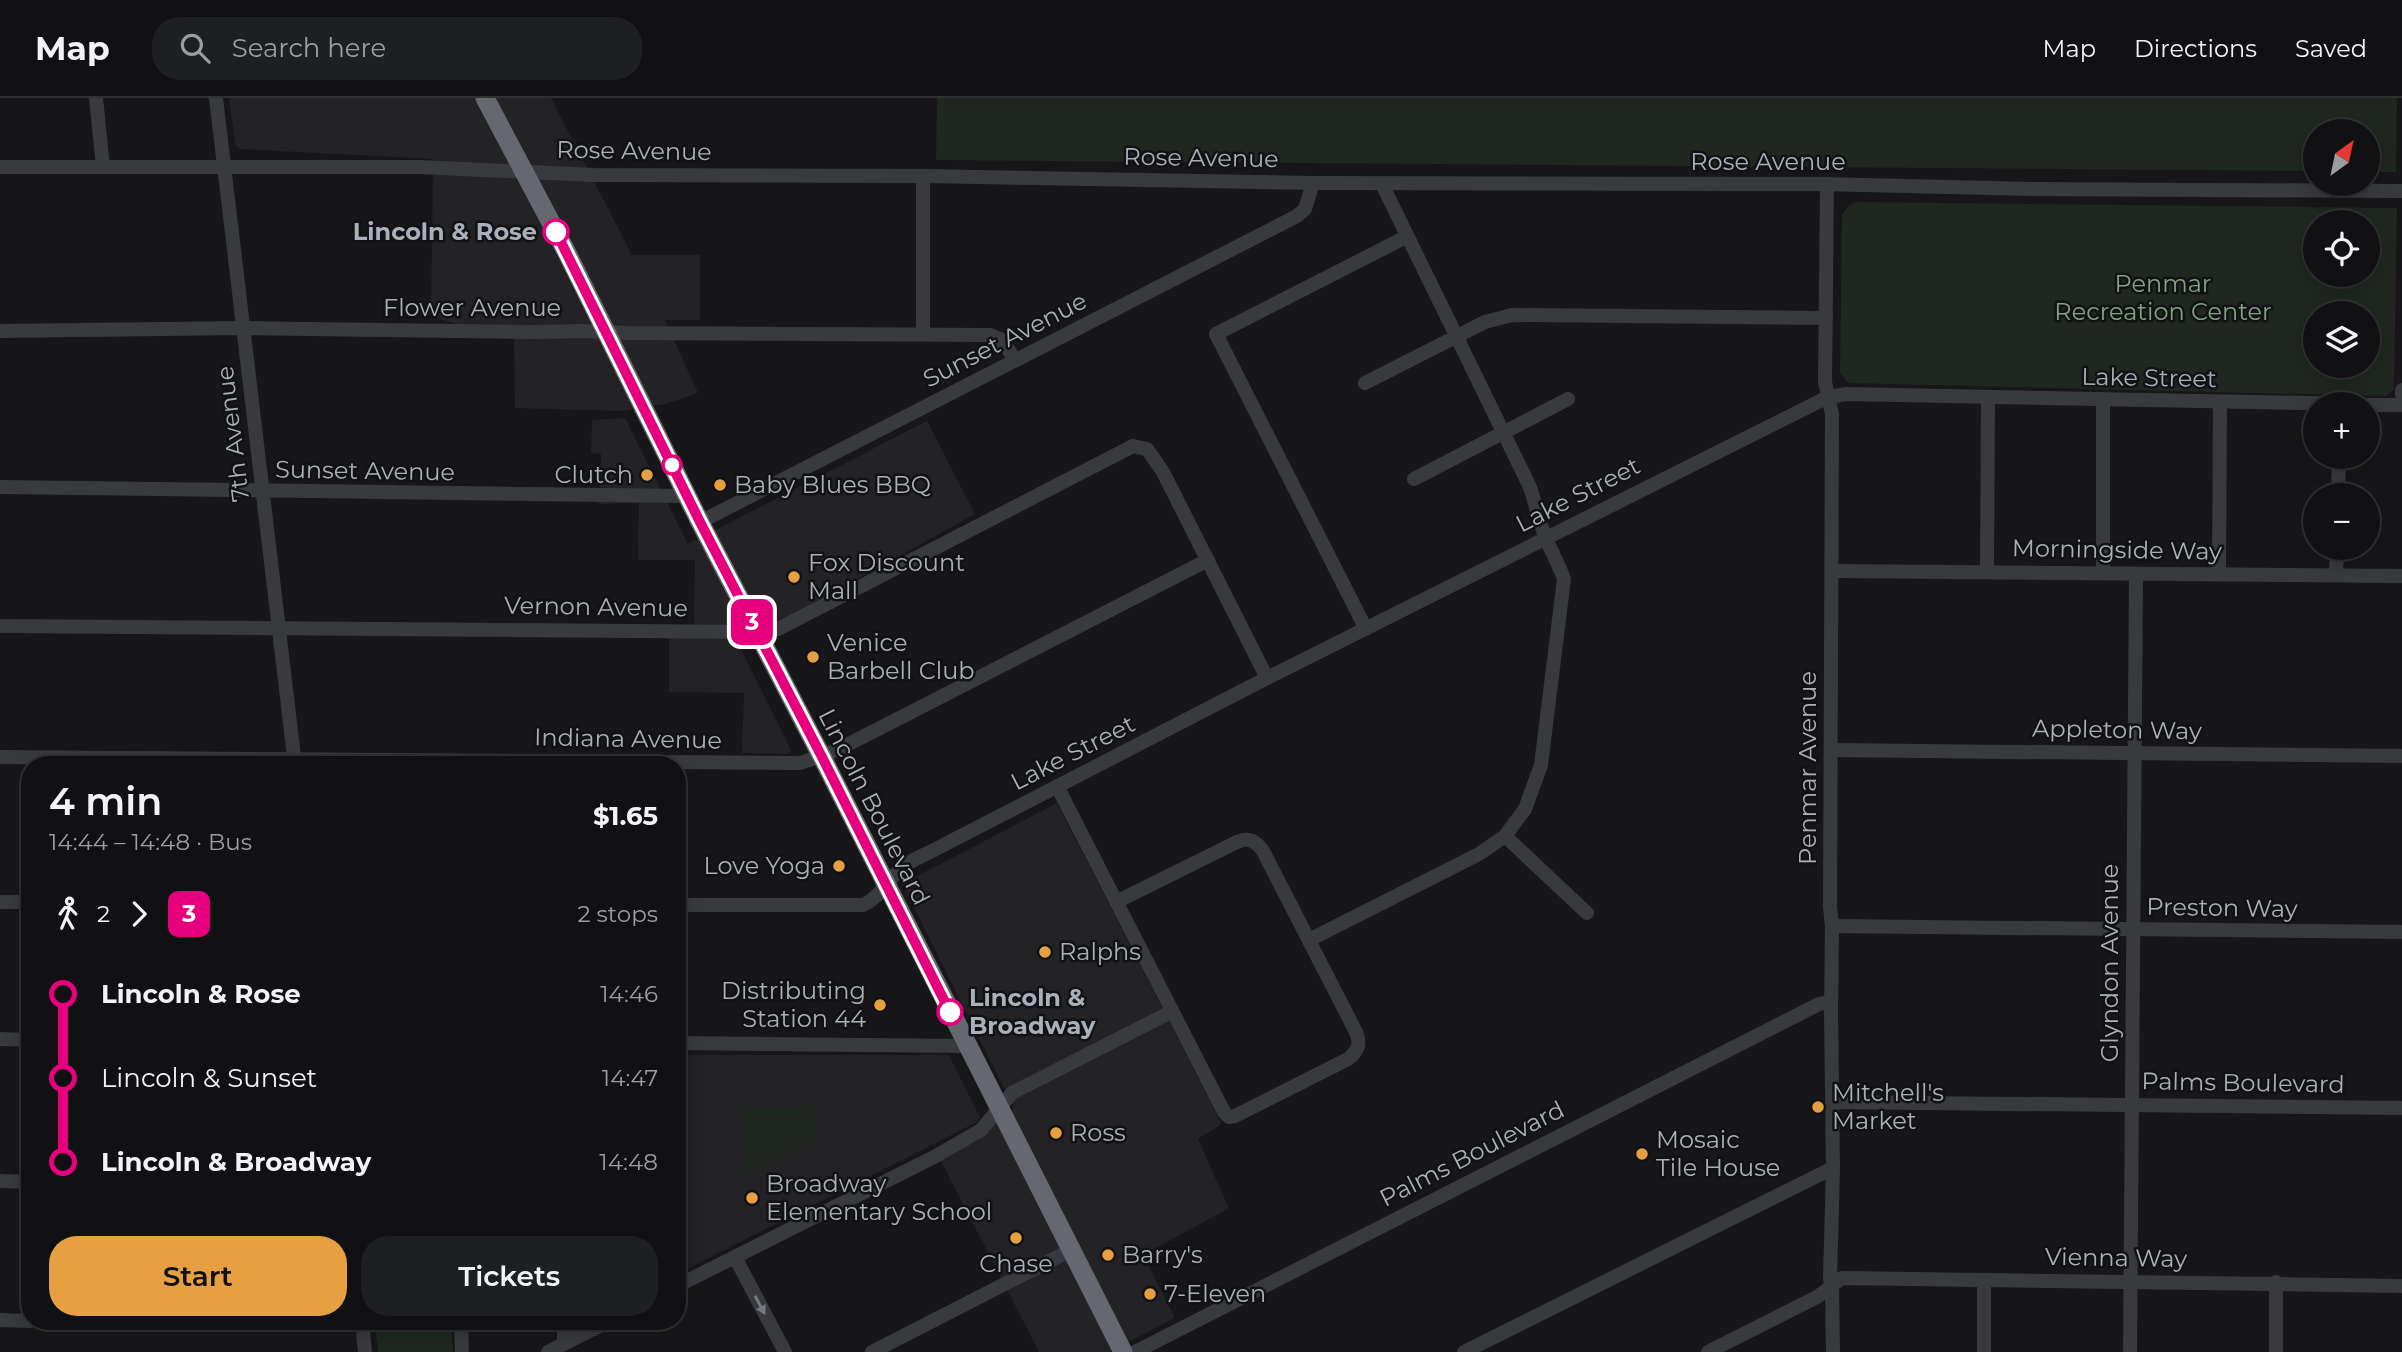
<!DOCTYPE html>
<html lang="en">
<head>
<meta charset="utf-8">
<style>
  body { margin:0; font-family:Montserrat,sans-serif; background:#1e1f21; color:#f1f3f6; height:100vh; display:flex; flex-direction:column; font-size:26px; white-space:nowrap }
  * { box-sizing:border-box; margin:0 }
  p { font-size:23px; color:#9c9da0 }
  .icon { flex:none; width:38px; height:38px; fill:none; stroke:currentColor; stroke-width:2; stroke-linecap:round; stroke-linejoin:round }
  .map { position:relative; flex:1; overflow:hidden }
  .panel { position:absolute; left:21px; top:658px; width:665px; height:574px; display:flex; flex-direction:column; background:#111113; border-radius:28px; box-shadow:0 4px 18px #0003,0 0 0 2px #303133 }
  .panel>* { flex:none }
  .badge { padding:0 14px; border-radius:10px; font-size:24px; line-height:46px }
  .needle { width:46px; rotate:33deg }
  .controls { position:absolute; left:2303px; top:21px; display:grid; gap:14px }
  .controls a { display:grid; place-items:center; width:77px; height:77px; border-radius:50%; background:#111113; box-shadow:0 4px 18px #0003,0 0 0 2px #303133; font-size:35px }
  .map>.badge { position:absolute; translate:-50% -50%; box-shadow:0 0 0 4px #fff }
  .legs { display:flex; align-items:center; gap:10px; height:77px; padding:0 28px; font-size:23px }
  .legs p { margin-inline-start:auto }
  .head { display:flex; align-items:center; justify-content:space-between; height:119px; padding:0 28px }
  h1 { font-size:38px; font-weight:600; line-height:52px }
  .button { display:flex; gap:14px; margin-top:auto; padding:14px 28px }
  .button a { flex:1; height:80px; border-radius:28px; background:#e7a041; color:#111; font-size:28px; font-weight:600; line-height:80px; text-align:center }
  .button a+a { background:#1e1f21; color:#f1f3f6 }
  ul { padding:0 28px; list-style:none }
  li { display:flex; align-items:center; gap:24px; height:84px; font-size:26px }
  li i { display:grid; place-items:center; width:10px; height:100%; margin:0 9px; background:currentColor }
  li i::after { content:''; width:18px; height:18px; margin:-9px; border:5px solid; border-radius:50%; background:#111113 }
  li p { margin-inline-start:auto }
  li:first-child i { background:linear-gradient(#0000 50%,currentColor 0) }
  li:last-child i { background:linear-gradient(currentColor 50%,#0000 0) }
  header { display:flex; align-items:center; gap:42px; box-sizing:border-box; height:98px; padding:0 35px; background:#111113; border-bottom:2px solid #303133 }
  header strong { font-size:33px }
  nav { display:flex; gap:38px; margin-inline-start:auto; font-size:24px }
  .search { width:490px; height:63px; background:#1e1f21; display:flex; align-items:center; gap:18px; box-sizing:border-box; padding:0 24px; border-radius:28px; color:#9c9da0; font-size:26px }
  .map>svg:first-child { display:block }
</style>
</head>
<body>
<header>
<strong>Map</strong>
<div class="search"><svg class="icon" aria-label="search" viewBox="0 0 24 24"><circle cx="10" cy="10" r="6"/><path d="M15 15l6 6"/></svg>Search here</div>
<nav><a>Map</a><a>Directions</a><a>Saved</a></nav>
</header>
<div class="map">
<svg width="2402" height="1254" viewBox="0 0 2402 1254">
  <rect width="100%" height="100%" fill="#171719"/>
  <g fill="#232326">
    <polygon points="229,0 551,0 632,157 700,157 700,222 665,222 698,295 665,306 622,313 515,310 514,241 431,219 433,61 240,51 235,46"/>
    <polygon points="625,320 688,446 927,323 975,416 739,547 791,652 788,656 742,655 744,595 669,594 669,538 694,538 695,462 638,462 639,405 599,406 601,356 591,355 592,322"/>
    <polygon points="1057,705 1222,1026 1198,1041 1229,1110 1143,1157 1175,1220 1109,1254 1039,1254 941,1063 1014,1010 902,786"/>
    <polygon points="677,957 949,957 980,1019 977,1024 677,1176"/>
  </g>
  <g fill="#1f2720" fill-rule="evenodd">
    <polygon points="937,0 2397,0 2396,74 2368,74 2368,33 2315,33 2315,73 936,62"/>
    <path d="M 1856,104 L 2397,110 L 2394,291 L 2386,298 L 1848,285 L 1840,275 L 1842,117 L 1848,108 ZM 2315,124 L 2368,124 L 2368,177 L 2315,177 ZM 2315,215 L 2368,215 L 2368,268 L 2315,268 Z"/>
    <polygon points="744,1008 812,1008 815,1011 814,1042 740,1079 741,1011"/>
    <polygon points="374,1223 451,1223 453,1254 378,1254"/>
  </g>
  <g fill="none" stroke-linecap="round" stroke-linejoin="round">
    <g stroke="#383a3e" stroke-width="14">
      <polyline points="96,0 103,69"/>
      <polyline points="216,0 295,667"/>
      <polyline points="0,69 420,69 594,77 923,78 1313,85 1821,86 2033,91 2402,93"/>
      <polyline points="1827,86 1825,284 1832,316 1830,809 1832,828 1831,916 1833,1070 1830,1181 1832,1187 1833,1254"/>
      <polyline points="0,233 244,230 534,234 582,233 628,235 990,237 1000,241 1016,262"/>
      <polyline points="923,236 923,78"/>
      <polyline points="1365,285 1485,224 1512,217 1826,220"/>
      <polyline points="2402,292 2402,296"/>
      <polyline points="2103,303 2103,475"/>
      <polyline points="2368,307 2402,307"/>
      <polyline points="1414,381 1568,301"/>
      <polyline points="0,389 688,398"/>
      <polyline points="2338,397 2339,359"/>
      <polyline points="700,424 1297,118 1305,111 1313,85"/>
      <polyline points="1832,473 2402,478"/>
      <polyline points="1987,474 1988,300"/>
      <polyline points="2219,476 2220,304"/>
      <polyline points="2336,477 2337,450"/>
      <polyline points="0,528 757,534 778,531 1133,348 1147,351 1163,374 1267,580"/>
      <polyline points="1366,531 1216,236 1406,139"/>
      <polyline points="1831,652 2402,658"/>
      <polyline points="0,659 801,665 839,651 1208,462"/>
      <path d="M 1057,688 L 1224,1014 L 1229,1019 L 1235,1018 L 1348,961 C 1358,953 1361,946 1356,934 L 1263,753 C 1256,743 1249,739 1237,744 L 1116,804"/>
      <polyline points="1505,738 1587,815"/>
      <polyline points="0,804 30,804"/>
      <path d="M 677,807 L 863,807 C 880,799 886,785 899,772 C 907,764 922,758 932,753 L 1267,580 L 1828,299 L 1847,296 L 2356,306"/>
      <polyline points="1832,828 2402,834"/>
      <path d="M 1309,842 L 1479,756 L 1505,738 L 1525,711 L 1541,667 L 1564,481 C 1557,462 1546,444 1540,424 C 1536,411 1534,399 1529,387 L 1382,86"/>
      <polyline points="0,941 30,942"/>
      <polyline points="677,945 967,948"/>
      <polyline points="1832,1004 2402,1010"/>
      <polyline points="0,1083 30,1084"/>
      <polyline points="735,1159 785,1254"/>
      <polyline points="677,1188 934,1059 981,1032 1012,995 1171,914"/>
      <polyline points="0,1222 30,1223"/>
      <polyline points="68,1223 362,1227"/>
      <polyline points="362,1223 365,1254"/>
      <polyline points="461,1223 462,1254"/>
      <polyline points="564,1246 564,1223"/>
      <polyline points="548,1254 609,1223"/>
      <polyline points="872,1254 1071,1152"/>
      <polyline points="1135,1254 1819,906 1831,904"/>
      <polyline points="1464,1254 1833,1070"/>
      <polyline points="1708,1254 1817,1199 1842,1180 2402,1188"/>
      <polyline points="1984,1254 1984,1182"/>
      <polyline points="2130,1254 2136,477"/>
      <polyline points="2276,1254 2276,1184"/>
    </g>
    <polyline stroke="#65686e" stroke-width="19" points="485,0 566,153 700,424 822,659 1123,1254"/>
  </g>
  <defs><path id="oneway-solid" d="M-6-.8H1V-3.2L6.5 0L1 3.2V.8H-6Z" transform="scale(1.75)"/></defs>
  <use fill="#777b81" href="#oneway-solid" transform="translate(760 1207) rotate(62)"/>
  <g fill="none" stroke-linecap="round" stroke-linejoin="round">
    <g stroke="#fff" stroke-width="16">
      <polyline id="line-1" points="556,134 700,424 822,659 950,914"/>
    </g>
    <use href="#line-1" stroke="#e6007e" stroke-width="10"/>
  </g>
  <g fill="#fff" stroke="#e6007e" stroke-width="3.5">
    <circle cx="556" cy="134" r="12"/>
    <circle cx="672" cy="367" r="9"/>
    <circle cx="950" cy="914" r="12"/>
  </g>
  <g fill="#e7a041" stroke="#121214" stroke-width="2.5">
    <circle cx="647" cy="377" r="7"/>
    <circle cx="720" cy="387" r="7"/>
    <circle cx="794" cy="479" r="7"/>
    <circle cx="813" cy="559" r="7"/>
    <circle cx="839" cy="768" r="7"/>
    <circle cx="1045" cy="854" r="7"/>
    <circle cx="880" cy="907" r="7"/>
    <circle cx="1818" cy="1009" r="7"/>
    <circle cx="1056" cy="1035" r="7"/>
    <circle cx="1642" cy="1056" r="7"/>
    <circle cx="752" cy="1100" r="7"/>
    <circle cx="1016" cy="1140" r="7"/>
    <circle cx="1108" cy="1157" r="7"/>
    <circle cx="1150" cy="1196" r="7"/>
  </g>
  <g text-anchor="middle" stroke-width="5" stroke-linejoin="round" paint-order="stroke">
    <g font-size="24" fill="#aab0b8" stroke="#121214">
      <text transform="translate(634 53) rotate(1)" y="8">Rose Avenue</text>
      <text transform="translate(1201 60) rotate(1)" y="8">Rose Avenue</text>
      <text x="1768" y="72">Rose Avenue</text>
      <text x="472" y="218">Flower Avenue</text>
      <text transform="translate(1005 242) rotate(-27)" y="8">Sunset Avenue</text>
      <text transform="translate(2149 280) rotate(1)" y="8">Lake Street</text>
      <text transform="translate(233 336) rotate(-97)" y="8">7th Avenue</text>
      <text transform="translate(365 373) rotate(1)" y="8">Sunset Avenue</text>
      <text transform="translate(1578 397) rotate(-27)" y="8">Lake Street</text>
      <text transform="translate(2117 452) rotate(1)" y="8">Morningside Way</text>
      <text transform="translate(596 509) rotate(1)" y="8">Vernon Avenue</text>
      <text transform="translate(2117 632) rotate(1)" y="8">Appleton Way</text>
      <text transform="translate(628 641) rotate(1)" y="8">Indiana Avenue</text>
      <text transform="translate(1073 655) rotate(-27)" y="8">Lake Street</text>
      <text transform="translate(1808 670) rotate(-90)" y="8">Penmar Avenue</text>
      <text transform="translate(874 709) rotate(63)" y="8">Lincoln Boulevard</text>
      <text transform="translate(2222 810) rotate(1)" y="8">Preston Way</text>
      <text transform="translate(2110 865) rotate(-90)" y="8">Glyndon Avenue</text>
      <text transform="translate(2243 985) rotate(1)" y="8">Palms Boulevard</text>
      <text transform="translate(1472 1056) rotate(-27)" y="8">Palms Boulevard</text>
      <text transform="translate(2116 1160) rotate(1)" y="8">Vienna Way</text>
    </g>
    <g font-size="24" font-weight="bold" fill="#aab0b8" stroke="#121214" text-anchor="end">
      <text x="537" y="142">Lincoln &amp; Rose</text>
      <text x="969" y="908" text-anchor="start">Lincoln &amp;<tspan x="969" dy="28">Broadway</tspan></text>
    </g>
    <g font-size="24" fill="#83a282" stroke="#121214">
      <text x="2163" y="194">Penmar<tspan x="2163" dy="28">Recreation Center</tspan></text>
    </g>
    <g font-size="24" fill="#aab0b8" stroke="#121214" text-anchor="start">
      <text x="633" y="385" text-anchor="end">Clutch</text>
      <text x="734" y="395">Baby Blues BBQ</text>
      <text x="808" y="473">Fox Discount<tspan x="808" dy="28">Mall</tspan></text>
      <text x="827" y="553">Venice<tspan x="827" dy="28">Barbell Club</tspan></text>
      <text x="825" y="776" text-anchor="end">Love Yoga</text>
      <text x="1059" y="862">Ralphs</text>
      <text x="866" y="901" text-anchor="end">Distributing<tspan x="866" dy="28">Station 44</tspan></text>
      <text x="1832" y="1003">Mitchell's<tspan x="1832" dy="28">Market</tspan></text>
      <text x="1070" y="1043">Ross</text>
      <text x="1656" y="1050">Mosaic<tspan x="1656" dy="28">Tile House</tspan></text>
      <text x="766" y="1094">Broadway<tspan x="766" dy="28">Elementary School</tspan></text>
      <text x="1122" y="1165">Barry's</text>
      <text x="1016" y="1174" text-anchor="middle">Chase</text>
      <text x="1164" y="1204">7-Eleven</text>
    </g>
  </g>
</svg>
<div class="controls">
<a><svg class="needle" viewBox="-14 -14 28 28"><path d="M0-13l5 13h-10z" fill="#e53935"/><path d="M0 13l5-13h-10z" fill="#9c9da0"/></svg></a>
<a><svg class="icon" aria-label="locate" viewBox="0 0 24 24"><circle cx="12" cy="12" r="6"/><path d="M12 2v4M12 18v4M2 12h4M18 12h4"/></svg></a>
<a><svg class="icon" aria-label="layers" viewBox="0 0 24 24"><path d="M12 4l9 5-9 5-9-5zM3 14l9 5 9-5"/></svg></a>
<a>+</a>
<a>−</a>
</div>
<b class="badge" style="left:752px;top:524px;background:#e6007e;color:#fff">3</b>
<section class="panel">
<div class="head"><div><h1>4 min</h1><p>14:44 – 14:48 · Bus</p></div><b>$1.65</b></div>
<div class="legs"><svg class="icon" aria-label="walk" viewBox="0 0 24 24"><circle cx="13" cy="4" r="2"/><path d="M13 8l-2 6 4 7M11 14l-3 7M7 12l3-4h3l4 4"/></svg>2<svg class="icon" aria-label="forward" viewBox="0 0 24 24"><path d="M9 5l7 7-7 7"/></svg><b class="badge" style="background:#e6007e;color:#fff">3</b><p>2 stops</p></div>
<ul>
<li><i style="color:#e6007e"></i><b>Lincoln &amp; Rose</b><p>14:46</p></li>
<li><i style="color:#e6007e"></i><span>Lincoln &amp; Sunset</span><p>14:47</p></li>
<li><i style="color:#e6007e"></i><b>Lincoln &amp; Broadway</b><p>14:48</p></li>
</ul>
<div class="button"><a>Start</a><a>Tickets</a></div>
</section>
</div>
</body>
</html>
